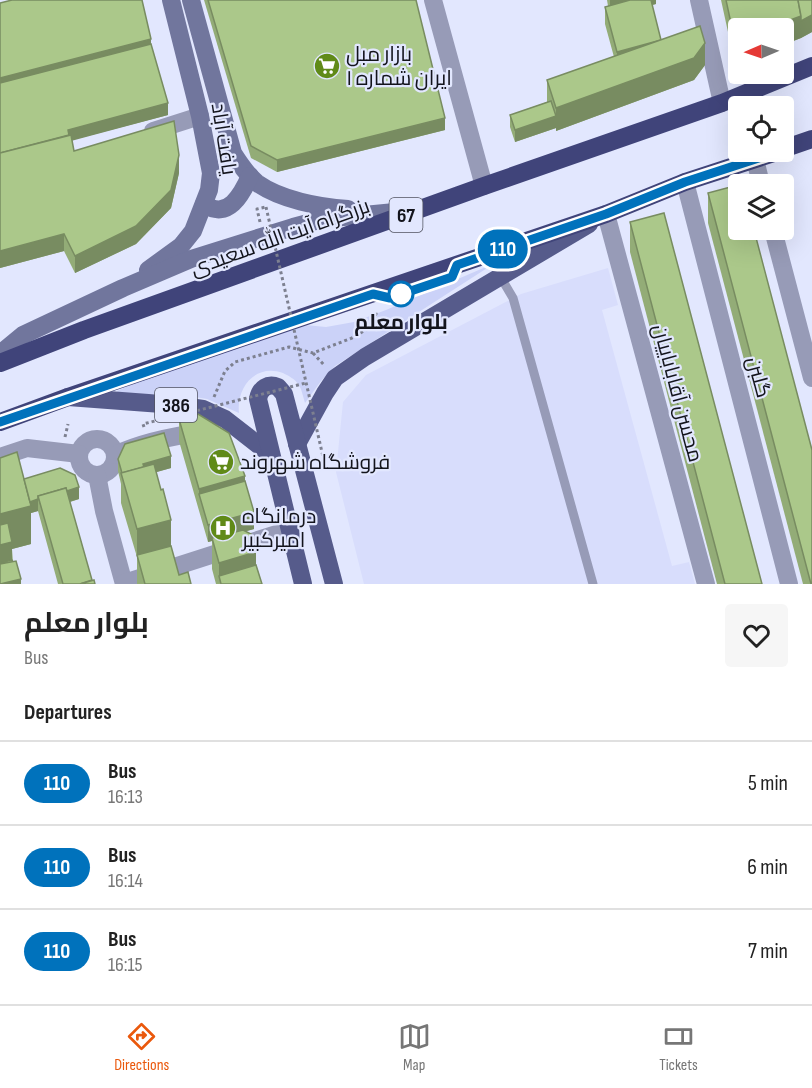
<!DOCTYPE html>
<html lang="en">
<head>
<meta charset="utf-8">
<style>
  body { margin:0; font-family:"Sofia Sans Condensed",Cairo,sans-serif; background:#f6f6f6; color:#222; height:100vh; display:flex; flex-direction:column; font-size:22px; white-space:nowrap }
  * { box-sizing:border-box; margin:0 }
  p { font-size:20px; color:#767676 }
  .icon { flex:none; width:33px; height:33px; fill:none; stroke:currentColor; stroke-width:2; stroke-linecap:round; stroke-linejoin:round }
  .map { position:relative; height:584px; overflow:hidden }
  .details { display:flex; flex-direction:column; background:#fff; flex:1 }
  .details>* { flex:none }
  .badge { padding:0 12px; border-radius:20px; font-size:21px; line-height:39px }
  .needle { width:39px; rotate:268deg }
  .tools { position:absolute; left:728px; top:18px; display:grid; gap:12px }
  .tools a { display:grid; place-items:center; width:66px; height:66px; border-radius:6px; background:#fff; box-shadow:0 6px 24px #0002; font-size:30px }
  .map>.badge { position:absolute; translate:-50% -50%; box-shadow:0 0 0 3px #fff }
  h2 { padding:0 24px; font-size:22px; line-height:54px }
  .round { display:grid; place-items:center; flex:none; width:63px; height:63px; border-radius:6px; background:#f6f6f6 }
  .overview { display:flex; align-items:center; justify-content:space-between; height:102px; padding:0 24px }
  h1 { font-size:28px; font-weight:700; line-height:45px }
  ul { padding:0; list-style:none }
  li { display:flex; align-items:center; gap:18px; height:84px; padding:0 24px; border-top:2px solid #e0e0e0 }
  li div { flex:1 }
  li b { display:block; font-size:22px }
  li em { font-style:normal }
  li .badge { min-width:66px; font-weight:700; text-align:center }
  .dock { display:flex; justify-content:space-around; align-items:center; height:84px; border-top:2px solid #e0e0e0; background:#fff; font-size:16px; color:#767676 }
  .dock a { display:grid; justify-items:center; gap:3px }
  .dock .selected { color:#ea580c }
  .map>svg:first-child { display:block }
</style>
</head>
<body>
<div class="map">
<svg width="812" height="584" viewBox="0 0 812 584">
  <rect width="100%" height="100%" fill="#e2e7fe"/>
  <polygon fill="#d8ddfc" points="608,268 618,305 602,310 672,566 689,562 695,584 364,584 336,472 343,402 366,375 521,294"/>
  <path fill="#cbd2f8" d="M 495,263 L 335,366 L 321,381 L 305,403 C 303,397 302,390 299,385 C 295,379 289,376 283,373 C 256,363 236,387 239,413 L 207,399 L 177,394 L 119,394 L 117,391 L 137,382 L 305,325 L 326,327 L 354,322 L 386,310 Z"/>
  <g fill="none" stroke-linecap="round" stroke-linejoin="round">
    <g stroke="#7d8090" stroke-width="3" stroke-dasharray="3 3" stroke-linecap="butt">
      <polyline points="260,222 257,209 266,207"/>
      <polyline points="313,353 324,365"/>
      <polyline points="214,397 225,371 235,362 289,347 313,353 352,338 369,328 376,314 376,310"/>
      <polyline points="144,427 143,424 155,421"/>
      <polyline points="65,437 68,424"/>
    </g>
    <polyline stroke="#979bb7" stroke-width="9" points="500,276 513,298 593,584"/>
    <g stroke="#979bb7" stroke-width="18">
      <polyline points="433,0 484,186"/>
      <polyline points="699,0 722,103"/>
      <polyline points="153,131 200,116"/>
      <polyline points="755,159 761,184"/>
      <polyline points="685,182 789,584"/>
      <polyline points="606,214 706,584"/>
      <polyline points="773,230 812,378"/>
      <circle cx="97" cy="457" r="18"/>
      <path d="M 115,455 C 142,442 173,436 203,432"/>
      <polyline points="0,457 27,448 79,454"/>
      <polyline points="97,475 104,511 124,584"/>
      <polyline points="124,583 289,530"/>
    </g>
    <g stroke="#71769d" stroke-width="18">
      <path d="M 191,0 L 233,153 C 240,164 247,175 257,183 C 281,200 319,207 348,209"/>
      <path d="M 204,204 C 228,221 242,194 250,176"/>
      <polyline points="148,270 181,246 193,231 209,190 211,173 200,116 171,0"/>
      <polyline points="0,354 23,335 123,288 191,259 293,227 323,219 405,211"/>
    </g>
    <g stroke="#565b8b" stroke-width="18">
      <polyline points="68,397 175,405 203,409 225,419 270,454"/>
      <polyline points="297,444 325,393 335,378 365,357 589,224"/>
      <path d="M 303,584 L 258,399 C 260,388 268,383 278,387 L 284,394 L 334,584"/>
    </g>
    <g stroke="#40447a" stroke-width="18">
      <polyline points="783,149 812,139"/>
      <polyline points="0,363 84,330 484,186 722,103 812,66"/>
      <polyline points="0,422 68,397 606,214 685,182 777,152"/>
    </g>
    <g stroke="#7d8090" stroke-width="3" stroke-dasharray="3 3" stroke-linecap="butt">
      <polyline points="266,207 324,461"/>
      <polyline points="168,418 306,383"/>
    </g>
  </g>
  <g fill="#93ac77">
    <polygon points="204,0 416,0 445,130 277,172 251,158"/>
    <polygon points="607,0 656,0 656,4 652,5 661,40 705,65 694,80 556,131 556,128 515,142 510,127 510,115 547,102 547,80 614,57 605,24 605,7 608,6"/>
    <polygon points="721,0 812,0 812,32 801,38 735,64"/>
    <polygon points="0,3 151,44 168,115 72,140 74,151 179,173 171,208 136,244 75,273 64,251 0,268"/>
    <polygon points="708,193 812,584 803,584 708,223"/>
    <polygon points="630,222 762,584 717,584 630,252"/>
    <polygon points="179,419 245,481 254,529 246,531 262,584 216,584 212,569 212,541 208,542 179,441"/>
    <polygon points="118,459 171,468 156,472 171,548 179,575 191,584 137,584 137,557 121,503 121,484 118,471"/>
    <polygon points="24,479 79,499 70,502 92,580 95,584 58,584 38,511 31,513 31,544 12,549 13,562 21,584 0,584"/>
  </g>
  <g fill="#788c61">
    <polygon points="610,0 656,0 656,4 610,15"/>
    <polygon points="812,15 812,32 801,38 783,45 783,28 769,28 801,16"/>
    <polygon points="151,39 151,56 0,95 0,78"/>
    <polygon points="661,40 617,69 617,52"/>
    <polygon points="738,41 738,63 735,64 735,42"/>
    <polygon points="705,43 705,65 694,80 556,131 556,108"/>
    <polygon points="168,103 168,115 71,141 68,130"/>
    <polygon points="556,116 556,128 515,142 515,130"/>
    <polygon points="445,118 445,130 277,172 277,160"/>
    <polygon points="179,155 179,173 171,208 136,244 75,273 75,256"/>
    <polygon points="64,234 64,251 0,268 0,251"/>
    <polygon points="171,456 171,468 143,476 143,464"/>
    <polygon points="245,476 245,498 199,494 199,489"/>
    <polygon points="79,487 79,499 42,510 38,499"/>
    <polygon points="38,499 38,511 31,513 31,544 12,549 12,572 0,575 0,514"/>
    <polygon points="254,512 254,529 212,541 212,538 212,541 208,542 208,525"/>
    <polygon points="171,520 171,550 137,559 137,529"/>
    <polygon points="256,552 256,583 219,576 219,563"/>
    <polygon points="21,579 21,584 0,584"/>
  </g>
  <g fill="#abc88a" stroke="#788c61" stroke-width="1.5">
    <polygon points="12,0 142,0 151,39 0,78 0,3"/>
    <polygon points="208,0 416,0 445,118 277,160 251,146"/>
    <polygon points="630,0 651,0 661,40 617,52 605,7"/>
    <polygon points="726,0 798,0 801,16 769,28 738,28 738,41 735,42"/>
    <polygon points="798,0 812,0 812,15 801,21 801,16"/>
    <polygon points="700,26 705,43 694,58 556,108 547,80"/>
    <polygon points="151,44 168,103 68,130 69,135 0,153 0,83"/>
    <polygon points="551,101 556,116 515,130 510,115"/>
    <polygon points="174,121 179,155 171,190 136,226 75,256 64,234 0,251 0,153 71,135 74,151"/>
    <polygon points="738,185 738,230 754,230 812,450 812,584 811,584 708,193"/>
    <polygon points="664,213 762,584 725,584 630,222"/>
    <polygon points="198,414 229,433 245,476 199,489 179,419"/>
    <polygon points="164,433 171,456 143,464 144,467 122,473 118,459 125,444"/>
    <polygon points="17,452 31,506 0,514 0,458"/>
    <polygon points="154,464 161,490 163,489 171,520 137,529 121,473"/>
    <polygon points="60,468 75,475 79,487 67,491 66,488 38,496 38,499 30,502 24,479"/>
    <polygon points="245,481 254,512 208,525 199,494"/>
    <polygon points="66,488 92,580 80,584 63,584 38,496"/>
    <polygon points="8,523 12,542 0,545 0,525"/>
    <polygon points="243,530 251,534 256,552 219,563 212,538"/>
    <polygon points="171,546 179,575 188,572 191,584 145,584 137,555"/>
    <polygon points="12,560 13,562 0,564 0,563"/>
    <polygon points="16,561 21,579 0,584 0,564"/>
    <polygon points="256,565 262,584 221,584 219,576"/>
    <polygon points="94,580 95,584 80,584"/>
  </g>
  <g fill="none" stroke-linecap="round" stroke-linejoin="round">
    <g stroke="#fff" stroke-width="14">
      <polyline id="line" points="0,422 373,294 390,298 452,277 457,265 606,214 685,182 777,152"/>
    </g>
    <use href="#line" stroke="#0072bc" stroke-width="9"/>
  </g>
  <defs>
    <g id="supermarket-disc" transform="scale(1.35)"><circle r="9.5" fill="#608a18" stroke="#e2e7fe"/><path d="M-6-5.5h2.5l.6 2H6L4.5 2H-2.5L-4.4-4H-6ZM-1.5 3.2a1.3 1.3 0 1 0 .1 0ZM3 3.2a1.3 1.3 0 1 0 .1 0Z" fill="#fff"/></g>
    <g id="hospital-disc" transform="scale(1.35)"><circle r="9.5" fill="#608a18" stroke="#e2e7fe"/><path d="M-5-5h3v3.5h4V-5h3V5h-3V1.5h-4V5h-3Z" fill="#fff"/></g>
  </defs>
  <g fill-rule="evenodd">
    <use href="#supermarket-disc" x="327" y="66"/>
    <use href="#supermarket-disc" x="221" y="462"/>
    <use href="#hospital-disc" x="223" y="528"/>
  </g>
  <circle fill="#fff" stroke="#0072bc" stroke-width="3" cx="401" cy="294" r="12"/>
  <g text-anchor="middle" stroke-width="4.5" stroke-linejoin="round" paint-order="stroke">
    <g fill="#e2e7fe" stroke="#515360" stroke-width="1.5">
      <rect x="389.5" y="198" width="33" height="34" rx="4.5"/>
      <rect x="155" y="388" width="42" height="34" rx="4.5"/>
    </g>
    <g font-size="20" font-weight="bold" fill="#13141c">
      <text x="406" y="222">67</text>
      <text x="176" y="412">386</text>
    </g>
    <g font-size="21" fill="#13141c" stroke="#e2e7fe" text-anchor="start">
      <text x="346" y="61">بازار مبل<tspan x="346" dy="24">ایران شماره ۱</tspan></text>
      <text x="240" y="469">فروشگاه شهروند</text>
      <text x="242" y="523">درمانگاه<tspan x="242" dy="24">امیرکبیر</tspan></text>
    </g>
    <g font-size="21" fill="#13141c" stroke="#e2e7fe">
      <text transform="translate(224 139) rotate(81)" y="7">یافت آباد</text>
      <text transform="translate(280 237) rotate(-20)" y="7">بزرگراه آیت الله سعیدی</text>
      <text transform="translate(759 377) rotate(75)" y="7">گلبن</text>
      <text transform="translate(678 393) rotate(75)" y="7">محسن آقاباباییان</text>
    </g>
    <g font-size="21" font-weight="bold" fill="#13141c" stroke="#e2e7fe">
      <text x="401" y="329">بلوار معلم</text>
    </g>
  </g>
</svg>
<div class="tools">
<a><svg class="needle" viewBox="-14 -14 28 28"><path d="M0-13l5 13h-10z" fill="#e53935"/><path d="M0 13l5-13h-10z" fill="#767676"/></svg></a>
<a><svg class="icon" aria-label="locate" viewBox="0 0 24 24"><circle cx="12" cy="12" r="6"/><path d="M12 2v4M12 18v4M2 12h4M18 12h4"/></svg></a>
<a><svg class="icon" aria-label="layers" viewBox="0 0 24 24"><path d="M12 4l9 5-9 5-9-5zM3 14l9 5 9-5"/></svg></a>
</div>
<b class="badge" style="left:503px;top:249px;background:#0072bc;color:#fff">110</b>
</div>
<section class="details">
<div class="overview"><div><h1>بلوار معلم</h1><p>Bus</p></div><a class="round"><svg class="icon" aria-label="heart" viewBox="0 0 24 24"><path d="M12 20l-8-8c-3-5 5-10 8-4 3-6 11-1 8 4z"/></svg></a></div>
<h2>Departures</h2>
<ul>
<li><span class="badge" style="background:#0072bc;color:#fff">110</span><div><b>Bus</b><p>16:13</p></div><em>5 min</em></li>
<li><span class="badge" style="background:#0072bc;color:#fff">110</span><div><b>Bus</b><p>16:14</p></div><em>6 min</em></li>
<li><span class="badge" style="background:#0072bc;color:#fff">110</span><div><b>Bus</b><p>16:15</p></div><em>7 min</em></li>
</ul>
</section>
<nav class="dock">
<a class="selected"><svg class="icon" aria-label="directions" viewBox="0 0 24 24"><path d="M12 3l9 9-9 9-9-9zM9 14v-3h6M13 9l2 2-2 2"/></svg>Directions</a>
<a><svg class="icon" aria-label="map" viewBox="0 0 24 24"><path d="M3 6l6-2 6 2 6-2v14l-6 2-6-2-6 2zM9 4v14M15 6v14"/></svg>Map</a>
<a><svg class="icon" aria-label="tickets" viewBox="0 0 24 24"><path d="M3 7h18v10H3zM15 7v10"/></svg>Tickets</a>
</nav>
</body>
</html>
